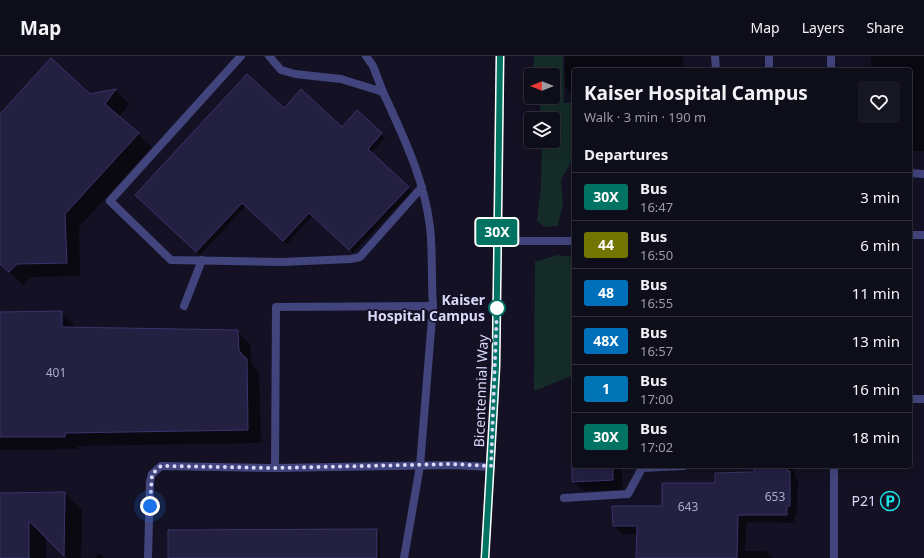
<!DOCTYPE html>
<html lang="en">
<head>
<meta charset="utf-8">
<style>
  body { margin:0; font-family:"Noto Sans",sans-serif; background:#171623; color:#f1f3f6; height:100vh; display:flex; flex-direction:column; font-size:15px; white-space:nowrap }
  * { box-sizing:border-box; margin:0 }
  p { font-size:13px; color:#9b9ca2 }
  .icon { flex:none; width:22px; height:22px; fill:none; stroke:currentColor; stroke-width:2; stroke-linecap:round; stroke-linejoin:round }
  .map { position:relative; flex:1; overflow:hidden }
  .details { position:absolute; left:572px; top:12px; width:340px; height:400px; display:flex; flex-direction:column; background:#0e0d1a; border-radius:4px; box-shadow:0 4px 16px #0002,0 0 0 1px #2e2d39 }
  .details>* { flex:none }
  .badge { padding:0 8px; border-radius:3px; font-size:14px; line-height:26px }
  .needle { width:26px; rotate:270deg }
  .controls { position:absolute; left:524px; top:12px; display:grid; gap:8px }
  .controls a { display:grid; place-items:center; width:36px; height:36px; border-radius:4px; background:#0e0d1a; box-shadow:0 4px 16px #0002,0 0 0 1px #2e2d39; font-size:20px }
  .you { position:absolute; width:20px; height:20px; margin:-10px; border:3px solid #fff; border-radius:50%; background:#1a73e8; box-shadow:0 0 0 6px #1a73e833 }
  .map>.badge { position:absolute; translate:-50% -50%; box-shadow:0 0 0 2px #fff }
  h2 { padding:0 12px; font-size:15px; line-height:36px }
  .round { display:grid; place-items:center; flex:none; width:42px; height:42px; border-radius:4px; background:#171623 }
  .head { display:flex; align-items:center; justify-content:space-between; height:68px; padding:0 12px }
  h1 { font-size:19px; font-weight:700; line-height:30px }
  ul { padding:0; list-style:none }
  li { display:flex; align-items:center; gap:12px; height:48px; padding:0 12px; border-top:1px solid #2e2d39 }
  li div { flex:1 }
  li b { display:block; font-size:15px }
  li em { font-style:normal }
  li .badge { min-width:44px; font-weight:700; text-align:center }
  header { display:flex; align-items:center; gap:24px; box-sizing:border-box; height:56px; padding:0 20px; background:#0e0d1a; border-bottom:1px solid #2e2d39 }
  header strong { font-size:19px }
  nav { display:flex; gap:22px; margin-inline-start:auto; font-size:14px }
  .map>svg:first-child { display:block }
</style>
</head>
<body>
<header>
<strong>Map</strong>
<nav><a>Map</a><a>Layers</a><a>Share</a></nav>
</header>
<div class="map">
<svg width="924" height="502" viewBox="0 0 924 502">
  <rect width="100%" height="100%" fill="#131123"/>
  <g fill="#152c29">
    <polygon points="534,0 563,0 564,47 574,47 574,101 561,124 563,147 558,170 545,171 537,165 541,129 542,85 553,85 553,63 542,63 538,41 553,41 553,19 533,19"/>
    <polygon points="557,199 574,201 574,319 534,335 535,206"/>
  </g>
  <g fill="#0007">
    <polygon points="565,0 683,0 683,14 574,14 574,41 565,31"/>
    <polygon points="871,0 924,0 924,95 910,95 910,14 871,14"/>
    <polygon points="116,35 129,48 119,61 152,91 79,171 80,220 31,221 23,229 0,207 0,59"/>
    <polygon points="284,53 342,72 357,56 385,82 371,97 412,135 353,197 313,159 287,188 246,150 200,199 136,138"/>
    <polygon points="61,256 74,269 74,273 237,275 250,288 252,309 259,317 261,387 78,390 78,393 0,394 0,257"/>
    <polygon points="572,385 574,385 574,410 670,410 622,411 623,434 583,435 573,425"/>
    <polygon points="754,410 791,410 795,413 795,421 798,424 797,458 795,458 795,467 746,466 745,495 766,495 773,502 637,502 638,478 622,478 614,470 613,451 663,451 716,428 754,417"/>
    <polygon points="64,437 82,454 81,502 67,502 46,481 46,502 0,502 0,438"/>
    <polygon points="377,474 380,478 380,502 169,502"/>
    <polygon points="99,497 104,502 95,502"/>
  </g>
  <g fill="#232042" stroke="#3a346b">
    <polygon points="51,2 90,38 116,33 105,48 139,77 65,158 67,207 17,208 9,216 0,208 0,58"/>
    <polygon points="247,18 284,52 301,33 342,71 357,54 382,77 368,93 409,131 349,194 309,157 283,185 242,147 196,196 135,139"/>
    <polygon points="62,255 62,271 238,274 239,295 247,303 248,374 65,377 65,381 0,381 0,256"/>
    <polygon points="572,410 613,410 613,424 572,426"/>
    <polygon points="754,410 787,410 787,415 790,415 790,450 787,450 787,459 738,459 737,502 636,502 637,470 613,470 612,450 662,450 662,427 715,427 715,417 754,416"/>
    <polygon points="65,436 64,500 29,465 29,502 0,502 0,437"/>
    <polygon points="377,473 377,502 168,502 168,474"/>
  </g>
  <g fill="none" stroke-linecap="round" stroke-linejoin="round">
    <g stroke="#42457d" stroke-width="8">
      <polyline points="241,0 110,145 171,204 282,206 351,203 360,201 422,131"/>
      <path d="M 269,0 L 281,14 L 295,18 L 341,23 L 383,36 C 403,80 424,122 430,171 C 433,197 431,224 433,250"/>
      <polyline points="366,0 373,10 383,36"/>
      <polyline points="715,0 716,14"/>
      <polyline points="769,0 769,14"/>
      <polyline points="910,117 924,118"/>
      <polyline points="910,179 924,179"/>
      <polyline points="497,185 574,185"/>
      <polyline points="184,250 202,204"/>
      <polyline points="910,343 924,343"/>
      <polyline points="275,412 452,409 491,411"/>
      <polyline points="564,442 628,438 642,412 684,410"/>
      <polyline points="148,502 150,425 152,418 161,410 275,412 276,251 433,250 420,410 404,502"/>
    </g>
    <g stroke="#42457d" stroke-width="8">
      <polyline points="831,0 831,14"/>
      <polyline points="834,410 834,502"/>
    </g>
    <polyline stroke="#7a83ef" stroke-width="8" points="485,502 496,310 500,0"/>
  </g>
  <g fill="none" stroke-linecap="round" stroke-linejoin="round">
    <g stroke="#fff" stroke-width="9">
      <polyline id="line" points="485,502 496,310 500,0"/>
    </g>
    <use href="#line" stroke="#007363" stroke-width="6"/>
    <polyline stroke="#d9d8fa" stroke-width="4" stroke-dasharray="0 7.2" points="150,450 152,418 161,410 275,412 452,408 491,410 497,252"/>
  </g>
  <defs>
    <g id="parking-ring" transform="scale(1)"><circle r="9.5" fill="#131123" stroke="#1be3e3" stroke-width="1.5"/><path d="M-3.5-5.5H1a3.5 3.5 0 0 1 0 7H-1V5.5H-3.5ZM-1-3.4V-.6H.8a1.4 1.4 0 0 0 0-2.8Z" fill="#1be3e3"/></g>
  </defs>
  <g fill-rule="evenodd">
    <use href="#parking-ring" x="890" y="445"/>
  </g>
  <circle fill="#fff" stroke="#007363" stroke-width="2" cx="497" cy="252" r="8"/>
  <g text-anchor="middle" stroke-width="3.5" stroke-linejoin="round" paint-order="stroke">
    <g font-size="12" fill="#acaacc">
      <text x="56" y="321">401</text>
      <text x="775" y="445">653</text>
      <text x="688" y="455">643</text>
    </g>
    <g font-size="14" font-weight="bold" fill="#d9d8fa" stroke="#131123" text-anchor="end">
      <text x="485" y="249">Kaiser<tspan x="485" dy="16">Hospital Campus</tspan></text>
    </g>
    <g font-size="14" fill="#d9d8fa" stroke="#131123">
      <text transform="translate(481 335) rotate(-88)" y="5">Bicentennial Way</text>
    </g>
    <g font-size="14" fill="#d9d8fa" stroke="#131123" text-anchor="end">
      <text x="876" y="450">P21</text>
    </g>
  </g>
</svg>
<div class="controls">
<a><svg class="needle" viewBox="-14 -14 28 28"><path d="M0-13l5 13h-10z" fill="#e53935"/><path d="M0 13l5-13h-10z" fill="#9b9ca2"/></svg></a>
<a><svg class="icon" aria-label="layers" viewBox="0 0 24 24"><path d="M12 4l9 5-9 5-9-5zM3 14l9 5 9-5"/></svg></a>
</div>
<div class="you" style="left:150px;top:450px"></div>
<b class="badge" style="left:497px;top:176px;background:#007363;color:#fff">30X</b>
<section class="details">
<div class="head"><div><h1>Kaiser Hospital Campus</h1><p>Walk · 3 min · 190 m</p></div><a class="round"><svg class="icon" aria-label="heart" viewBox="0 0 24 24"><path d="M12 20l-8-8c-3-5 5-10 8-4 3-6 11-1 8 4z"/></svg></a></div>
<h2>Departures</h2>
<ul>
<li><span class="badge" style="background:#007363;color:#fff">30X</span><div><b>Bus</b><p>16:47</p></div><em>3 min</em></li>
<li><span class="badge" style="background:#727501;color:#fff">44</span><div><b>Bus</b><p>16:50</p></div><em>6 min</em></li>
<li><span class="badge" style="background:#006fba;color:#fff">48</span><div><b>Bus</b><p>16:55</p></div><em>11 min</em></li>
<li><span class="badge" style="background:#006fba;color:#fff">48X</span><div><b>Bus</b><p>16:57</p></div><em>13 min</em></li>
<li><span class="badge" style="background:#0074b4;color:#fff">1</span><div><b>Bus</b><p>17:00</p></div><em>16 min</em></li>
<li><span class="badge" style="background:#007363;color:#fff">30X</span><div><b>Bus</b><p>17:02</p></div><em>18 min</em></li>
</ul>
</section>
</div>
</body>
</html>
